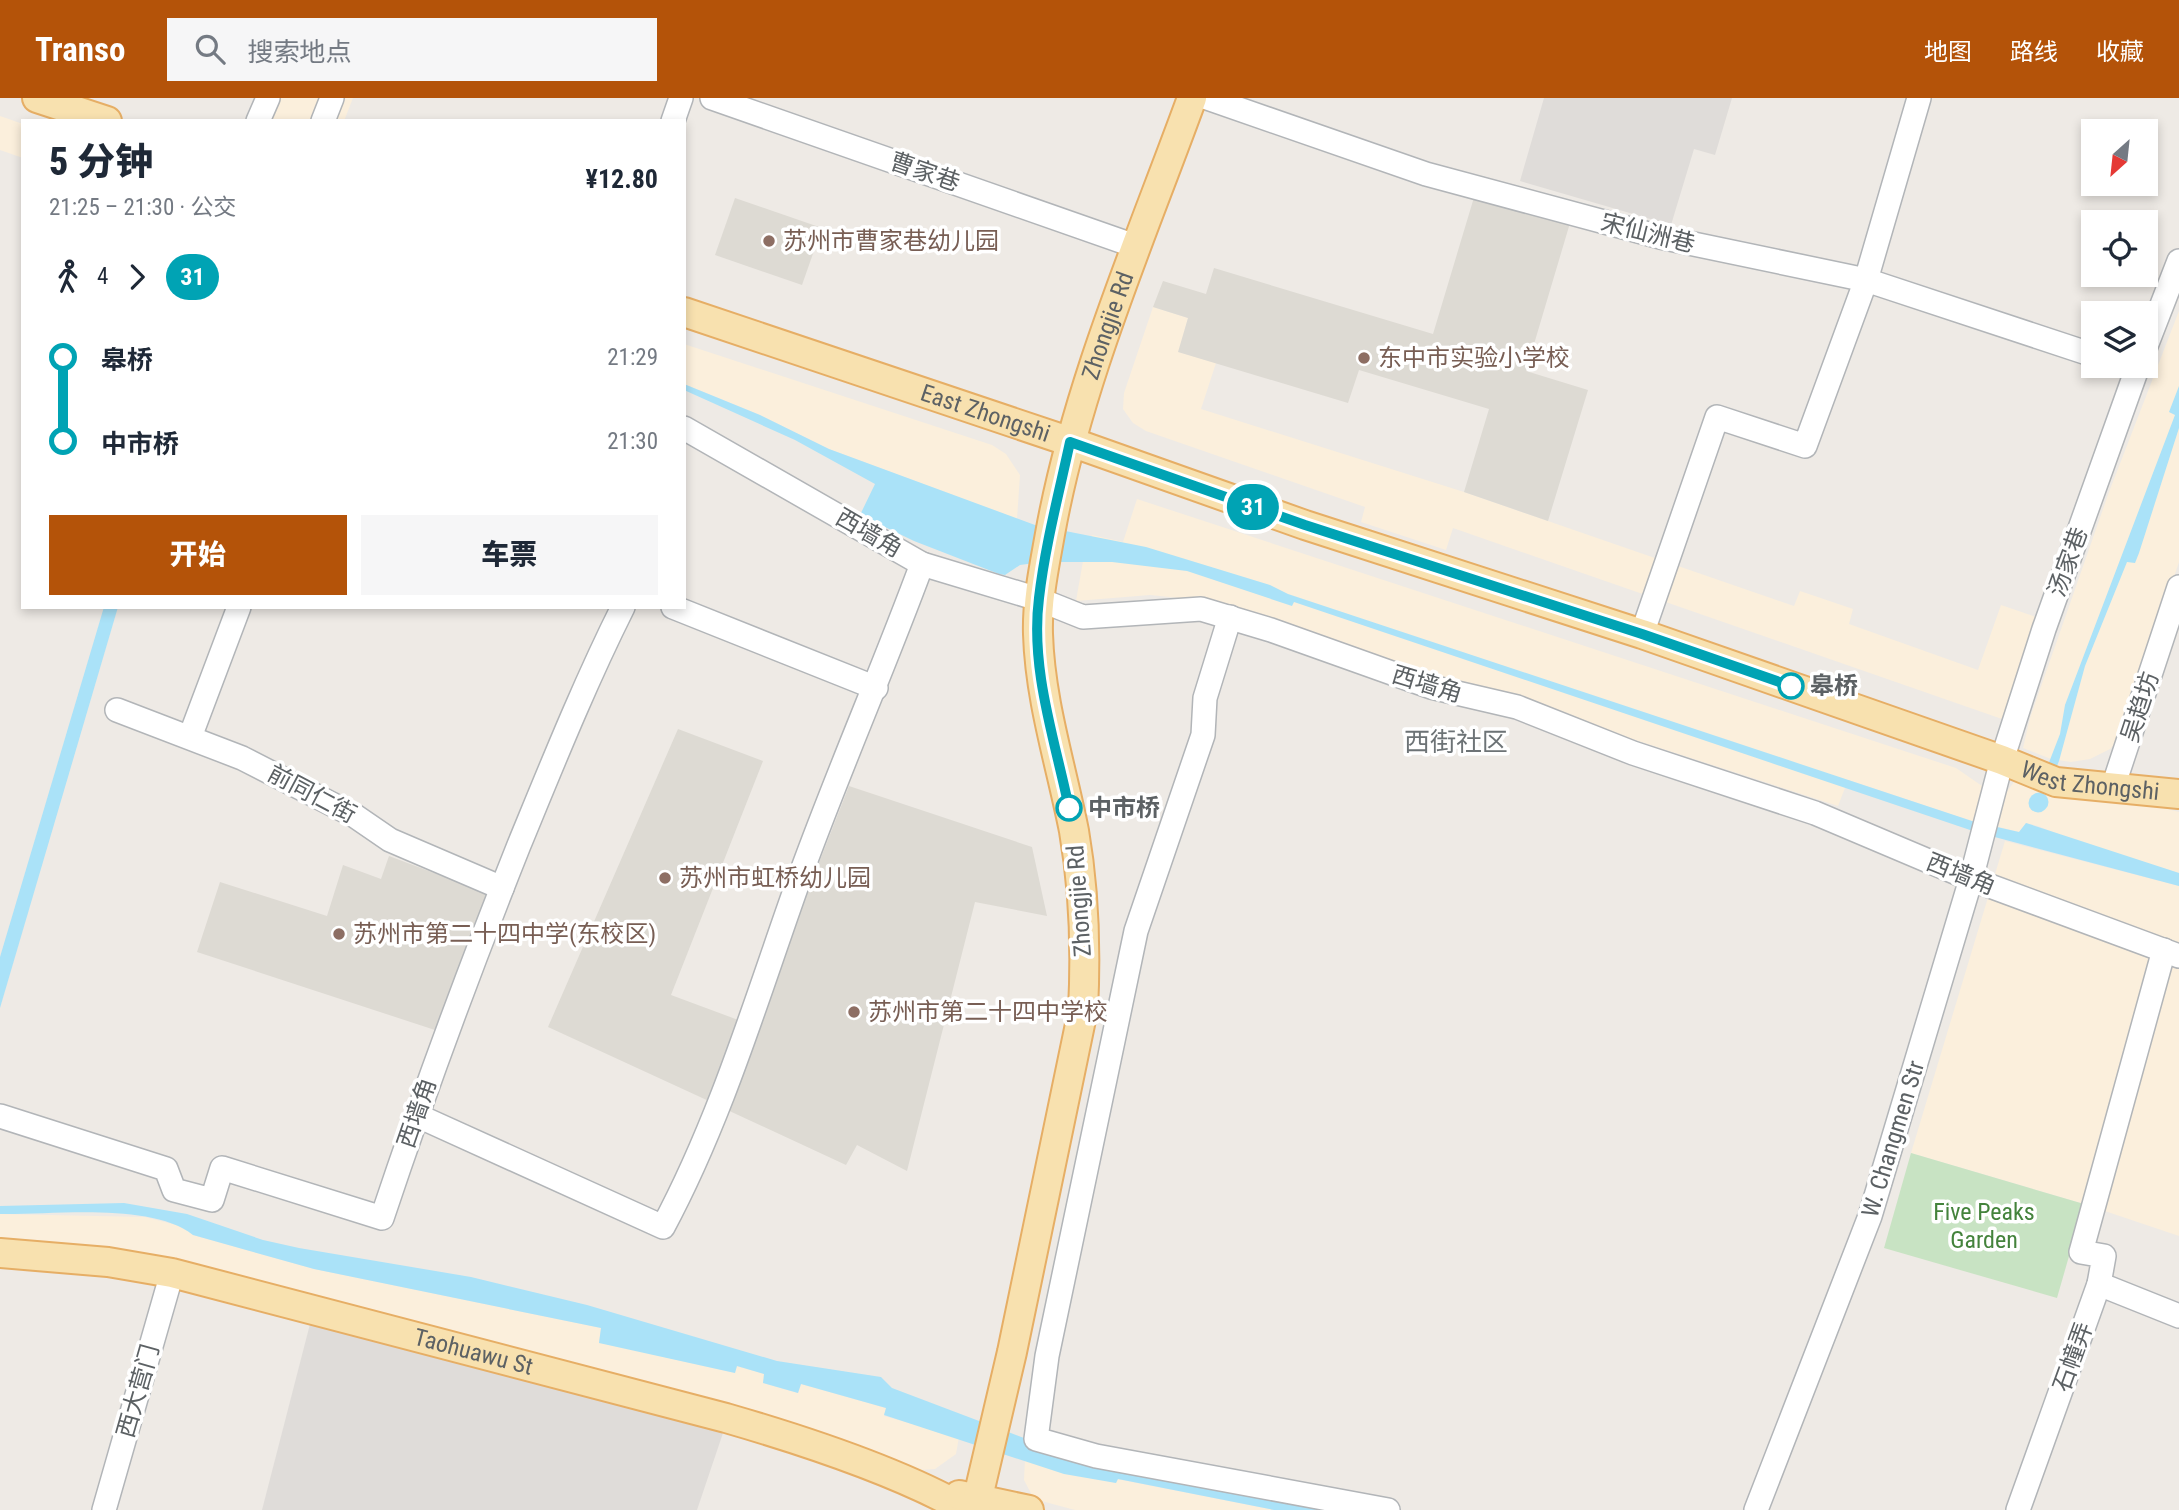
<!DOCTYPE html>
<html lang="zh">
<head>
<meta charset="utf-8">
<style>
  body { margin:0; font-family:"Roboto Condensed","Noto Sans SC",sans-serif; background:#f6f6f7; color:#1f2937; height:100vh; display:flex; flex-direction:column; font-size:26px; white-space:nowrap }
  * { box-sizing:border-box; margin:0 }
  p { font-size:23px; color:#747a83 }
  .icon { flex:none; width:38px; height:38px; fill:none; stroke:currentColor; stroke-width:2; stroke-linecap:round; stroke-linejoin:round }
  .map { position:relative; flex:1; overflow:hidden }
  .sheet { position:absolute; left:21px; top:21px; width:665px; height:490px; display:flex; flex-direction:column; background:#fff; border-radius:0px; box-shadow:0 4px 10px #0003 }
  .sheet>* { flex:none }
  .badge { padding:0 14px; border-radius:23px; font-size:24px; line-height:46px }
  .needle { width:46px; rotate:207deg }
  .controls { position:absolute; left:2081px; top:21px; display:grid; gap:14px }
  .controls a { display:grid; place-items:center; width:77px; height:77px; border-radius:0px; background:#fff; box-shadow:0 4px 10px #0003; font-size:35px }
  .map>.badge { position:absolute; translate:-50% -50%; box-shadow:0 0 0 4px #fff }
  .legs { display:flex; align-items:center; gap:10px; height:77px; padding:0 28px; font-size:23px }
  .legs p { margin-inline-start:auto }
  .summary { display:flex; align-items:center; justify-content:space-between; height:119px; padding:0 28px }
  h1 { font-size:38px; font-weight:800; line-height:52px }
  .button { display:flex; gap:14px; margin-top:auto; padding:14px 28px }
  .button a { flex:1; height:80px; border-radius:0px; background:#b45309; color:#fff; font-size:28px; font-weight:800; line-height:80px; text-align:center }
  .button a+a { background:#f6f6f7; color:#1f2937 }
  ul { padding:0 28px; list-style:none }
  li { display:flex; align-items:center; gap:24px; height:84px; font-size:26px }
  li i { display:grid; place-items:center; width:10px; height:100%; margin:0 9px; background:currentColor }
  li i::after { content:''; width:18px; height:18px; margin:-9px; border:5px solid; border-radius:50%; background:#fff }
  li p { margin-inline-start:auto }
  li:first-child i { background:linear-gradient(#0000 50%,currentColor 0) }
  li:last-child i { background:linear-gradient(currentColor 50%,#0000 0) }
  header { display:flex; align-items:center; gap:42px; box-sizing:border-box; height:98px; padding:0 35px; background:#b45309; color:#fff }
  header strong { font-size:33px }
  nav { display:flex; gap:38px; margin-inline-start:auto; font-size:24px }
  .search { width:490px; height:63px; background:#f6f6f7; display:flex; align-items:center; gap:18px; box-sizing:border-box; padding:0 24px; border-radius:0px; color:#747a83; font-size:26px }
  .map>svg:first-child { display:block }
</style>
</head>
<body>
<header>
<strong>Transo</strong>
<div class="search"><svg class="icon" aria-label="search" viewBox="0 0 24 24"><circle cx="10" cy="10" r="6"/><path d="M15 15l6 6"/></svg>搜索地点</div>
<nav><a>地图</a><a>路线</a><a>收藏</a></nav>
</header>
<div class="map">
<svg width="2179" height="1412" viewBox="0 0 2179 1412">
  <rect width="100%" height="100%" fill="#eeeae5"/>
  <g fill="#fbefdc">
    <polygon points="271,0 353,0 344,23 262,23"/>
    <polygon points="0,18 23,26 23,60 0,52"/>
    <polygon points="1153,209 1188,220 1179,254 1216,265 1201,311 1464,394 1794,508 1800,493 1853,511 1849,526 1978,572 2001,507 2036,519 2002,621 1453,430 1446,452 1361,424 1365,409 1146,333 1133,325 1123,311 1124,295"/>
    <polygon points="2179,213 2179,464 2120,640 2110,651 2090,661 2071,664 2051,661 2023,650 2030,620 2109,394"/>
    <polygon points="684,246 992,347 1006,356 1020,377 1017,421 829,351 760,317 684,286"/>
    <polygon points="1137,401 1956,670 1982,688 1985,699 1975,724 1848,682 1838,708 1209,503 1150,497 1076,503 1083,463 1092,437 1123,444"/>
    <polygon points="2014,684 2136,703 2179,714 2179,775 2086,747 2038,728 2026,725 2019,734 1995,728 2005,696"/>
    <polygon points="2005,743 2179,788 2179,1138 2084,1106 1911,1055"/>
    <polygon points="0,1116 145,1119 184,1129 193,1137 314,1171 601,1230 599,1244 735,1275 736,1268 765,1276 763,1285 798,1295 801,1286 886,1310 884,1318 959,1339 956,1356 935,1371 921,1372 0,1147"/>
    <polygon points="1025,1361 1116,1385 1117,1381 1274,1412 1075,1412 1034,1401 1024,1382"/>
  </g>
  <g fill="#dfdcd9">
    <polygon points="1544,0 1732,0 1715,57 1694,51 1671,127 1520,83"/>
    <polygon points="310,1226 724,1332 697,1412 262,1412"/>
  </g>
  <g fill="#dddad3">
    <polygon points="1475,96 1570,125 1526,273 1588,292 1548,423 1464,394 1489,311 1359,272 1348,305 1178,254 1188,220 1153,209 1163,183 1206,196 1214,170 1433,236"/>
    <polygon points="735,100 822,130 802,187 715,157"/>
    <polygon points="678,631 763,663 671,897 741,923 711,1004 548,929"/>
    <polygon points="849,688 1032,749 1047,818 975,804 907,1073 857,1047 846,1067 723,1010"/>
    <polygon points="389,758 490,796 438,933 197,854 220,784 327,818 343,767 381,781"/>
  </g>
  <polygon fill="#c8e3c3" points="1911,1055 2084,1106 2057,1200 1884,1150"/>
  <g fill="#aae2f8">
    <polygon points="684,286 760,317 829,351 1035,427 1146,449 1270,487 1288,496 1975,724 2019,734 2026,725 2179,775 2179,788 1976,734 1294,504 1292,508 1187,473 1112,464 1042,464 1020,467 1005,477 999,476 914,443 860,417 875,386 795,342 684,292"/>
    <polygon points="2179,288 2179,330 2139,455 2135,465 2127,464 2085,568 2059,663 2057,668 2048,667 2060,636 2065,607 2175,317 2169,314"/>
    <polygon points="104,509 118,509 0,910 0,859"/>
    <path d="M 124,1105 L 187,1116 L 263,1142 L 299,1150 L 471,1179 L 587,1207 L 777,1263 L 881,1279 L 892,1290 L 1045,1348 L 1373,1412 L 1274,1412 L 1118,1381 L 1116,1385 L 1064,1376 L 884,1317 L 886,1310 L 801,1286 L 798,1295 L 763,1285 L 764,1276 L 737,1268 L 735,1275 L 599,1245 L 601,1230 L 314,1171 L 193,1137 C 151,1104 53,1117 0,1116 L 0,1108 Z"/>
  </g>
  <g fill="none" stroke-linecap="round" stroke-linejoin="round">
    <polyline stroke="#aae2f8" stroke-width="19" points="2038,705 2039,704"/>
    <g stroke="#b2b5b8" stroke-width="26">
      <g id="minor">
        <polyline points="712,0 1138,149"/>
        <polyline points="1207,0 1426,76 1660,139 1866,182 2093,257"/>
        <polyline points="258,23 268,0"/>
        <polyline points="323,23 332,0"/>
        <polyline points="673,23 681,0"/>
        <polyline points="2146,248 2179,163"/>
        <polyline points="684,330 922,466 1038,501 1083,519 1201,511 1271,532 1431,589 1517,609 1633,655 1815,715 1971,781 2179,858"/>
        <polyline points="673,509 876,590"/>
        <polyline points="1230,519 1205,600 1203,637 1136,833 1047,1258 1036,1341 1096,1358 1388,1412"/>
        <polyline points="1642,536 1717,319 1805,348 1866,182 1919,0"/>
        <polyline points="117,612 242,660 355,718 390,742 502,790"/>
        <polyline points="190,639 239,509"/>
        <polyline points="2113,689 2179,489"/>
        <path d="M 416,1017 L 663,1129 C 723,1017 759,892 802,773 C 840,669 884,569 922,466"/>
        <path d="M 0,1018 L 166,1071 L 174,1092 L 212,1102 L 222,1070 L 382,1120 C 424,994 470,870 519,747 C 552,667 584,587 623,509"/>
        <polyline points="2099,1186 2179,1218"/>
        <polyline points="104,1412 172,1175"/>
        <polyline points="1756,1412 1870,1118 1971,781 2002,662 2044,531 2138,268"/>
        <polyline points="2018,1412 2099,1186 2104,1158 2081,1154 2164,852"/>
      </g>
    </g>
    <g stroke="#e6ae65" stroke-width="32">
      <g id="major">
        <polyline points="37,0 107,23"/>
        <path id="s1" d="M 684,214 L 1071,344 L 1305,427 L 1642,536 L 2002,662 L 2056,684 L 2179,696"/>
        <path id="s2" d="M 0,1155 L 108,1164 L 172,1175 L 726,1320 C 802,1342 898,1373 966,1412"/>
        <polyline points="959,1397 1029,1412"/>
        <path id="s3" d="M 975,1412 L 1012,1254 L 1083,912 C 1086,854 1084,791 1074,733 C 1061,667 1040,603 1038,536 C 1037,502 1044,470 1050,436 C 1077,286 1140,143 1192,0"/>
      </g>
    </g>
    <use href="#minor" stroke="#fff" stroke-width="23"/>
    <use href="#major" stroke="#f8e1af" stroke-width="28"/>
  </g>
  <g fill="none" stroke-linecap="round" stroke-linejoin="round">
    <g stroke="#fff" stroke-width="16">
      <path id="line-1" d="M 1069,710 C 1055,642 1030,571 1039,500 C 1045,448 1059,395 1070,344 L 1305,427 L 1642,536 L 1791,588"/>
    </g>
    <use href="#line-1" stroke="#00a3b4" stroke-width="10"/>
  </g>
  <g fill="#8d6e63" stroke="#fff" stroke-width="2.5">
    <circle cx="769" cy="143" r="7"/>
    <circle cx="1364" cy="260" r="7"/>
    <circle cx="665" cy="780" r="7"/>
    <circle cx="339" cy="836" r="7"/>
    <circle cx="854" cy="914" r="7"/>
  </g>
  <g fill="#fff" stroke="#00a3b4" stroke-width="3.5">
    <circle cx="1791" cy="588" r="12"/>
    <circle cx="1069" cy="710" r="12"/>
  </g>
  <g text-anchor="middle" stroke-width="7" stroke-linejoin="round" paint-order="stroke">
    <g font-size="24" fill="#5c6164" stroke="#fff">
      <text transform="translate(925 74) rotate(19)" y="8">曹家巷</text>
      <text transform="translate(1648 135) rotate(14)" y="8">宋仙洲巷</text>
      <text dy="8" stroke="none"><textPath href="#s3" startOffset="1209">Zhongjie Rd</textPath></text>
      <text dy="8" stroke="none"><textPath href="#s1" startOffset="318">East Zhongshi</textPath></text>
      <text transform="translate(869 435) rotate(30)" y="8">西墙角</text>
      <text transform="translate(2068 464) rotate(-70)" y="8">汤家巷</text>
      <text transform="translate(1427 586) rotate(17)" y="8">西墙角</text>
      <text transform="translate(2140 609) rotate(-72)" y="8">吴趋坊</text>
      <text dy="8" stroke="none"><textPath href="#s1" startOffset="1484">West Zhongshi</textPath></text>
      <text transform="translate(312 696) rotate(28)" y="8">前同仁街</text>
      <text transform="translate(1961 776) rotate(22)" y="8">西墙角</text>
      <text transform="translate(1079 803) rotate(-94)" y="8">Zhongjie Rd</text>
      <text transform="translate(417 1015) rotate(-71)" y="8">西墙角</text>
      <text transform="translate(1893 1041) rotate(-73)" y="8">W. Changmen Str</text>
      <text dy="8" stroke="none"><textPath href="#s2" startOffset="485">Taohuawu St</textPath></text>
      <text transform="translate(2073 1259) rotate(-70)" y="8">石幢弄</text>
      <text transform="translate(138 1293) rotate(-74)" y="8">西大营门</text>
    </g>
    <g font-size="24" fill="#785e54" stroke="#fff" text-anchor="start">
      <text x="783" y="151">苏州市曹家巷幼儿园</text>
      <text x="1378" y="268">东中市实验小学校</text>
      <text x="679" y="788">苏州市虹桥幼儿园</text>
      <text x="353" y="844">苏州市第二十四中学(东校区)</text>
      <text x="868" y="922">苏州市第二十四中学校</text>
    </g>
    <g font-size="24" font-weight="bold" fill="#5c6164" stroke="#fff" text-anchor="start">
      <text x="1810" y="596">皋桥</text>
      <text x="1088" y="718">中市桥</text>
    </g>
    <g font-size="24" fill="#44833c" stroke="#fff">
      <text x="1984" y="1122">Five Peaks<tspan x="1984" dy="28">Garden</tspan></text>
    </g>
    <g font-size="26" fill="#6d7376" stroke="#fff">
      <text x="1456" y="653">西街社区</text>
    </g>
  </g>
</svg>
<div class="controls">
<a><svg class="needle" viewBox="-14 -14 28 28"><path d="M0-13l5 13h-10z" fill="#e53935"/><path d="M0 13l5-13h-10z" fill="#747a83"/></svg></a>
<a><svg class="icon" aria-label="locate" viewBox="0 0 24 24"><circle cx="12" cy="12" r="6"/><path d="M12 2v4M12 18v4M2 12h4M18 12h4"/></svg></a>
<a><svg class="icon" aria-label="layers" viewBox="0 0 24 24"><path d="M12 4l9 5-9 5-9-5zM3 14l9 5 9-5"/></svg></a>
</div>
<b class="badge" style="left:1253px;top:409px;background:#00a3b4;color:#fff">31</b>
<section class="sheet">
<div class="summary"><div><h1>5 分钟</h1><p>21:25 – 21:30 · 公交</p></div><b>¥12.80</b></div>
<div class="legs"><svg class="icon" aria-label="walk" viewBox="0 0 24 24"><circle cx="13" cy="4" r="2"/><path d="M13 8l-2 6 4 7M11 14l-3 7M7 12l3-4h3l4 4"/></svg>4<svg class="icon" aria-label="forward" viewBox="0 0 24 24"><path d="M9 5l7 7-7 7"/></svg><b class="badge" style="background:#00a3b4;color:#fff">31</b></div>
<ul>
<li><i style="color:#00a3b4"></i><b>皋桥</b><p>21:29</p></li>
<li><i style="color:#00a3b4"></i><b>中市桥</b><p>21:30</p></li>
</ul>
<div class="button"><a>开始</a><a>车票</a></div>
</section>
</div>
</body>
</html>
